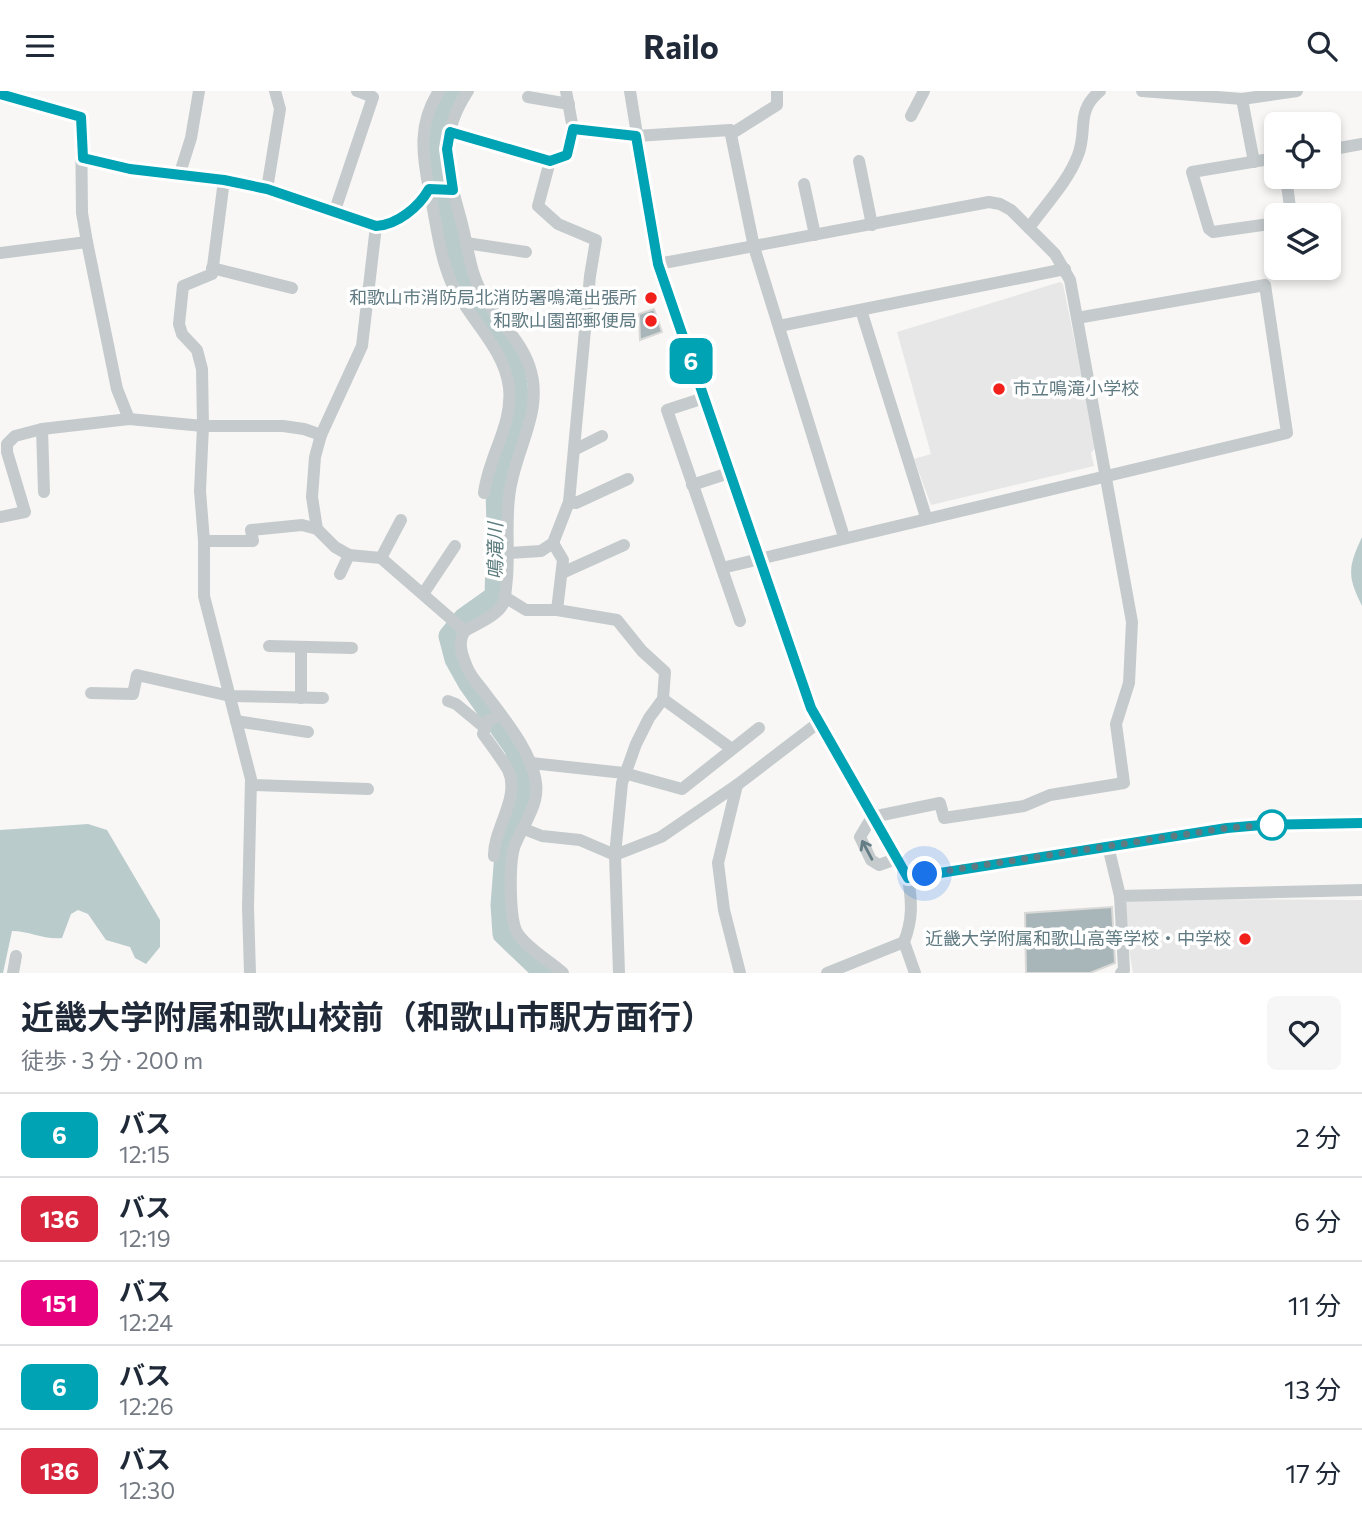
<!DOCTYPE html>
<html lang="ja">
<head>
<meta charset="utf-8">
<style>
  body { margin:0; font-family:Commissioner,"Noto Sans JP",sans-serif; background:#f6f6f7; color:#1f2937; height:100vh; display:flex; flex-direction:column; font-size:26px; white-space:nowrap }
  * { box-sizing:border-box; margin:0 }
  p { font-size:23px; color:#747a83 }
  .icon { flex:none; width:38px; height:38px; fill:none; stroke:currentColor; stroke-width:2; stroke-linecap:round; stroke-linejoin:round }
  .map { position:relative; height:882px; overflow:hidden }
  .panel { display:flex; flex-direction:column; background:#fff; flex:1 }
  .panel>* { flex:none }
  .badge { padding:0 14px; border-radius:10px; font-size:24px; line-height:46px }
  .fabs { position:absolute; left:1264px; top:21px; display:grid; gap:14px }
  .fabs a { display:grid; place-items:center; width:77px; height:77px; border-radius:10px; background:#fff; box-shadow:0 4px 10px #0003; font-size:35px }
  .you { position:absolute; width:35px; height:35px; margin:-18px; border:5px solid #fff; border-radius:50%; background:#1a73e8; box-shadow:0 0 0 10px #1a73e833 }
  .map>.badge { position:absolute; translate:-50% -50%; box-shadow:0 0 0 4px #fff }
  .round { display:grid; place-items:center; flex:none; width:74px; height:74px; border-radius:10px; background:#f6f6f7 }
  .overview { display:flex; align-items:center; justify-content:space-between; height:119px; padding:0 21px }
  h1 { font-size:33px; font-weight:700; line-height:52px }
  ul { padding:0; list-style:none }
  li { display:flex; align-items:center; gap:21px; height:84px; padding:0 21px; border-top:2px solid #e0e1e3 }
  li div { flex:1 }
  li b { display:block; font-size:26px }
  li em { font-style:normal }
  li .badge { min-width:77px; font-weight:700; text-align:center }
  header { display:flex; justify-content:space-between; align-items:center; height:91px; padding:0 21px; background:#fff; font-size:32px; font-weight:700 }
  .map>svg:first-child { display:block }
</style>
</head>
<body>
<header><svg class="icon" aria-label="menu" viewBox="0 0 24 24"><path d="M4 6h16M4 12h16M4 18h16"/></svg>Railo<svg class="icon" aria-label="search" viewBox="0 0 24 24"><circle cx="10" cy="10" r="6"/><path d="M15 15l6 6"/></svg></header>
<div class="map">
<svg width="1362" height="882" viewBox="0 0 1362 882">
  <rect width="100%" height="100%" fill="#f8f7f5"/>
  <g fill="#e6e7e6">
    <polygon points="1060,191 1063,193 1096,356 1091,362 1094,375 931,414 914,368 931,363 897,241"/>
    <polygon points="1128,808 1362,809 1362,882 1133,882 1122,815"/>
  </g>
  <g fill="#bacbcc">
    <path d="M 1362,446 L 1362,515 C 1347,485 1348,476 1362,446 Z"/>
    <path d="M 88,733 L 107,739 L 160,829 L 160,856 L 146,873 L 135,867 L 130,856 L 106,849 L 88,823 L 78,819 L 71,823 L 62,847 C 44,849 30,840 12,840 L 3,882 L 0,882 L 0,739 Z"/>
  </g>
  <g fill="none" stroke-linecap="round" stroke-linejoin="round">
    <polyline stroke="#bacbcc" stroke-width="21" points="452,0 436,34 434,52 437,85 467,199 513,269 517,294 519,315 496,398 497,438 495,505 464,527 449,545 455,568 469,593 515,658 524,695 506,749 501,814 503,843 544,882"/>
  </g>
  <g fill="#a9b6b9" stroke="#d9d9d7" stroke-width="2">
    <polygon points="654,218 662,241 640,249 639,223"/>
    <polygon points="1112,816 1115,872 1090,882 1026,882 1025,822"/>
  </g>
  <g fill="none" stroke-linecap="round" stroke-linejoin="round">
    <g stroke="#c5cbcd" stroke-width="12">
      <path d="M 468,0 C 456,18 448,37 448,59 C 447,86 457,112 463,137 C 469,162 471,186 485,207 C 498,230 520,248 529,274 C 546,321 513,360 509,407 C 506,433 509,460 507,487 C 506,495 506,505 503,513 C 497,525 476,533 465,540 C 457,551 462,564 467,576 C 470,585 479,594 485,602 C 502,625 524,651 533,679 C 544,710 526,727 515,754 C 509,770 509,830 518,843 C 529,859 549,869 563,882"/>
      <polyline points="566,0 573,38 636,45 730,39 754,156 844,446"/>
      <path d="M 630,0 L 658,173 L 795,572 L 818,632 L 908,787 C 912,811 913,828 904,851 L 915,882"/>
      <polyline points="1142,0 1242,8 1297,0"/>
      <polyline points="0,3 81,26 82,122 87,151 117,298 129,328"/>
      <polyline points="528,6 569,13"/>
      <polyline points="1242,8 1254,71"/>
      <polyline points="911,25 924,0"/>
      <polyline points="450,41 550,70 567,64 573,38"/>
      <polyline points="731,43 777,14 777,0"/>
      <polyline points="1328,59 1362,53"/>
      <path d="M 83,67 L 130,78 L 224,89 L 267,98 L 376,135 C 396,134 419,116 429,98 C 422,63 418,32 439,0"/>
      <polyline points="1276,67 1192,81 1209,138 1213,141 1276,132"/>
      <polyline points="859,70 872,134"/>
      <polyline points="179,85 191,47 199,0"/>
      <polyline points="1286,86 1291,124"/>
      <polyline points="224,89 212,183 183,195 179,233 182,243 197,259 202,278 203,335 200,400 204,450 204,505 251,688 248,816 250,882"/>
      <polyline points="804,93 815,144"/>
      <polyline points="267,98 280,18 275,0"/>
      <path d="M 453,99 L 429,98 C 436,129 439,164 452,193 C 469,228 505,258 509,297 C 513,334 488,366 484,402"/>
      <polyline points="335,119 373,6 357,0"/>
      <polyline points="376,135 362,255 321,344 315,366 312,406 317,438 335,456 349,464 381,467 465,540"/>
      <path d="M 1029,137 C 1045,114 1068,91 1078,64 C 1088,38 1075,21 1100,0"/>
      <polyline points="466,152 526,161"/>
      <polyline points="0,162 87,151"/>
      <polyline points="658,173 989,111 1000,113 1011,119 1055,163 1070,189 1077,227 1132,531 1129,592 1116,633 1124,692 1050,704 1024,715 944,727 940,712 872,726 860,746 871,769 879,774 896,768"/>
      <polyline points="212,177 292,197"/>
      <polyline points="861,219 926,426"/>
      <polyline points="779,235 1065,178"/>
      <polyline points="704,307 667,319 740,530"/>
      <polyline points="42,338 44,401"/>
      <polyline points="574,359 602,345"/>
      <polyline points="692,394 729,382"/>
      <polyline points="569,411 576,412 628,388"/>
      <polyline points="0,426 25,421 7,361 7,353 15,345 42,338 129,328 203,335 283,335 304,338 321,344"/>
      <polyline points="204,450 253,450 251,439 302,434 317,438"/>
      <polyline points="553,452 563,469 557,519"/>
      <polyline points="509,462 541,460 553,452 569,411 590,185 596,149 558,133 538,115 550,70"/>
      <polyline points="381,467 401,429"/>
      <polyline points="722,477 1287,342 1265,194 1077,227"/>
      <polyline points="562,482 624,454"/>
      <polyline points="340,483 349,464"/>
      <polyline points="423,503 455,455"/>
      <polyline points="505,506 526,519 557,519 617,529 642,560 665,581 663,608 649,627 636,653 622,692 615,764 619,882"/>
      <polyline points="269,555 352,557"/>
      <polyline points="91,602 133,603 137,584 230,605 323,607"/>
      <polyline points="301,607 301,556"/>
      <polyline points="663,608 732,658"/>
      <polyline points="448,610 456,613 485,637"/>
      <polyline points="236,630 308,641"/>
      <polyline points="531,672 624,682 682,698 759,637"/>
      <polyline points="251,694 368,698"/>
      <polyline points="737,694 718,772 724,819 740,882"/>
      <polyline points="524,738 542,745 580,749 615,764 661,746 737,694 818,632"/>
      <polyline points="1108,755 1120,805"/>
      <path d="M 494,765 C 493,738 521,706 508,679 C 501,667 491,654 483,643 L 487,631 L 500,623"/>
      <polyline points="908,787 1228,737 1262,734 1362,732"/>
      <polyline points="13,882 16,865"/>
      <polyline points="827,882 904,851"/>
      <polyline points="1121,882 1124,879 1120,805 1362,799"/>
    </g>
  </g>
  <defs><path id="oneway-shaft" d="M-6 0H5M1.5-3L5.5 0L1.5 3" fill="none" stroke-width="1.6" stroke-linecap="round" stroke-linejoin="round" transform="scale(1.75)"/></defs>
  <use stroke="#657e86" href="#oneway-shaft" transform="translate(867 759) rotate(-118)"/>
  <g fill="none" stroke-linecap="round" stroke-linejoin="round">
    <g stroke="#fff" stroke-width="16">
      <path id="line" d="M 0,3 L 81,26 L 83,67 L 130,78 L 224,89 L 267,98 L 376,135 C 397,134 419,116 429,98 L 453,99 L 447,58 L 450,41 L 550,70 L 567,64 L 573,38 L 636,45 L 658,173 L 811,617 L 908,787 L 1227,737 L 1262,734 L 1362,732"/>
    </g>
    <use href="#line" stroke="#00a3b4" stroke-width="10"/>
    <polyline stroke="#607a82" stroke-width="7" stroke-dasharray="0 12.6" points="925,783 1227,737 1272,734"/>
  </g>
  <g fill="#f2201b" stroke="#fff" stroke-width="2.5">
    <circle cx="651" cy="207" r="7"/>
    <circle cx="651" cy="230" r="7"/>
    <circle cx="999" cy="298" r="7"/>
    <circle cx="1245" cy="848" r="7"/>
  </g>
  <circle fill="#fff" stroke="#00a3b4" stroke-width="3.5" cx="1272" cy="734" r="14"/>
  <g text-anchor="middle" stroke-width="7" stroke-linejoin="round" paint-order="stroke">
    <g font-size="18" fill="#607a82" stroke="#fff" text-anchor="end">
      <text x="637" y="213">和歌山市消防局北消防署鳴滝出張所</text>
      <text x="637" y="236">和歌山園部郵便局</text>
      <text x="1013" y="304" text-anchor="start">市立鳴滝小学校</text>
      <text x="1231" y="854">近畿大学附属和歌山高等学校・中学校</text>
    </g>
    <g font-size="19" font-style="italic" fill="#5b7b7d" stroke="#fff">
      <text transform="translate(495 460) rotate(-90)" y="7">鳴滝川</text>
    </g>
  </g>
</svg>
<div class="fabs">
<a><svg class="icon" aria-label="locate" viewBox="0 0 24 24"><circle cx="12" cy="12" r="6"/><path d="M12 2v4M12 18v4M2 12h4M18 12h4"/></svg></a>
<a><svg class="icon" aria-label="layers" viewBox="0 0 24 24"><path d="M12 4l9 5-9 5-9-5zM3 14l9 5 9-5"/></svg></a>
</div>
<div class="you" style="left:925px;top:783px"></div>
<b class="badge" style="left:691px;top:270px;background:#00a3b4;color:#fff">6</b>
</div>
<section class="panel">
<div class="overview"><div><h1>近畿大学附属和歌山校前（和歌山市駅方面行）</h1><p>徒歩 · 3 分 · 200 m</p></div><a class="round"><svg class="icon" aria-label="heart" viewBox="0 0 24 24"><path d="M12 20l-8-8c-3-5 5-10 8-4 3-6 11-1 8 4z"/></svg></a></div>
<ul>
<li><span class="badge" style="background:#00a3b4;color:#fff">6</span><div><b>バス</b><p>12:15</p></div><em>2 分</em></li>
<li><span class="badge" style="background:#d7263d;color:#fff">136</span><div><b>バス</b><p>12:19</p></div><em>6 分</em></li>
<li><span class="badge" style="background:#e6007e;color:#fff">151</span><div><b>バス</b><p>12:24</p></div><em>11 分</em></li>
<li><span class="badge" style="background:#00a3b4;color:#fff">6</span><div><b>バス</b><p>12:26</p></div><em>13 分</em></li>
<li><span class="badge" style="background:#d7263d;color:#fff">136</span><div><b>バス</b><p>12:30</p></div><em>17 分</em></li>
</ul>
</section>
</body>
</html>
